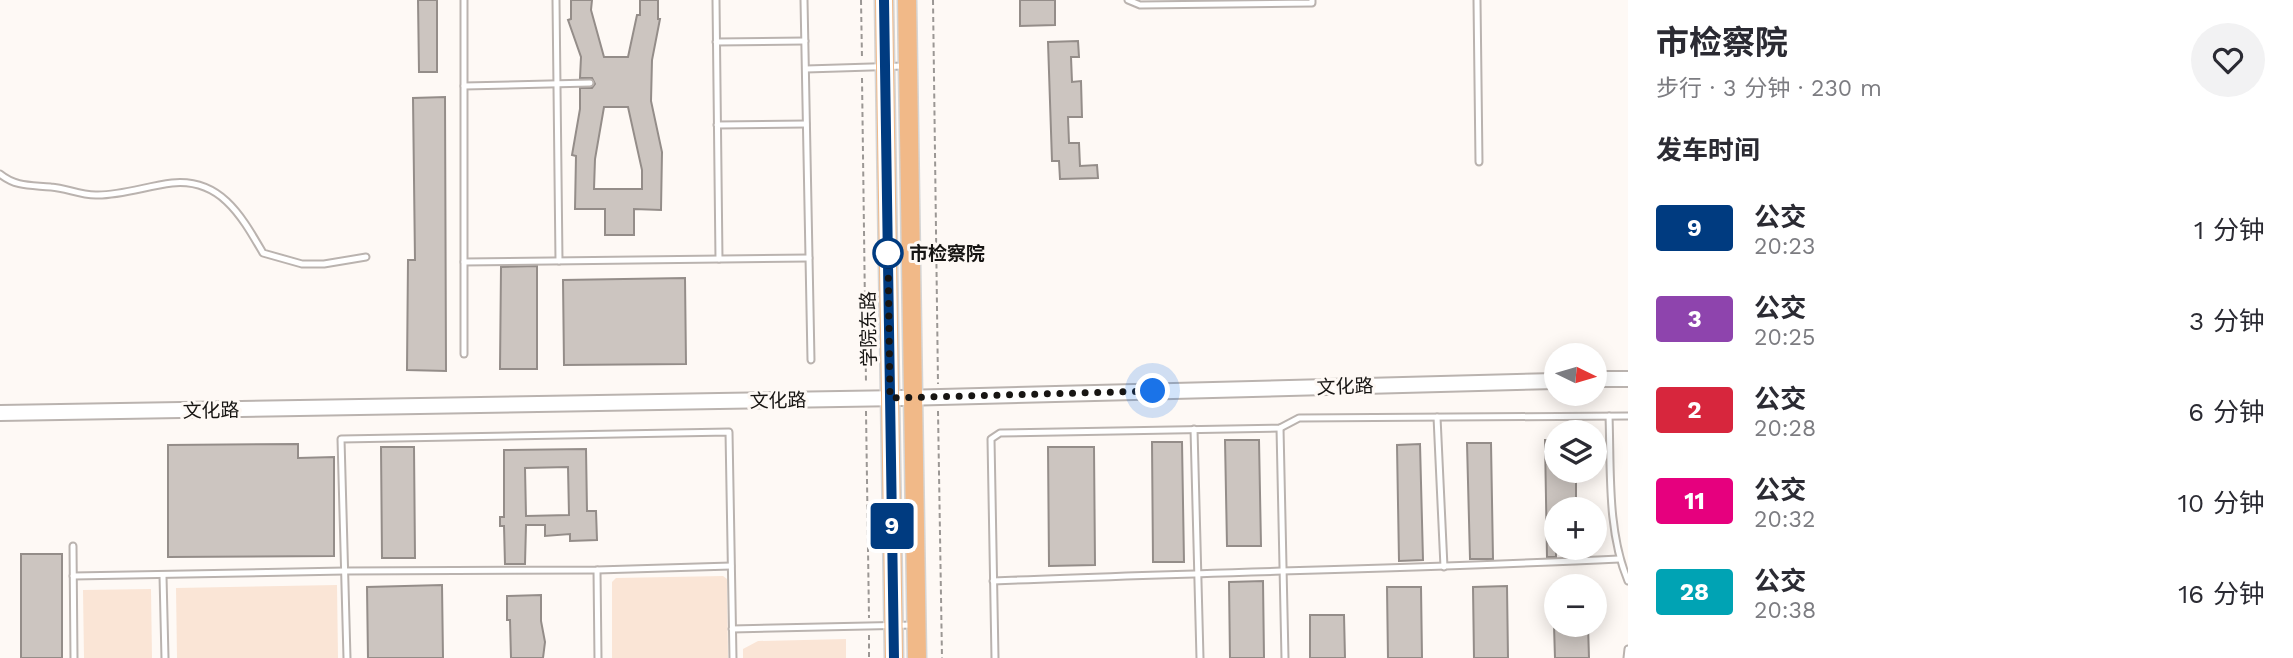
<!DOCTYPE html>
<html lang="zh">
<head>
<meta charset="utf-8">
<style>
  body { margin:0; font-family:"Work Sans","Noto Sans SC",sans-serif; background:#f2f2f3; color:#2b2b33; height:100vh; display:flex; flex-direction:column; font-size:26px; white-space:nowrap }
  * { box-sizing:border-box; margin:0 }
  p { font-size:23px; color:#7c7c81 }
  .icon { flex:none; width:38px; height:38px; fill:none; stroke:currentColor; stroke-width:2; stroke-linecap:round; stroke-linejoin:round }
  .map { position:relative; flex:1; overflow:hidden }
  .sheet { display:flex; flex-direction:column; background:#fff; width:665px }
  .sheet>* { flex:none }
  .badge { padding:0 14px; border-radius:5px; font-size:24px; line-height:46px }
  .needle { width:46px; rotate:95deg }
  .buttons { position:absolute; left:1544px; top:343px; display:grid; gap:14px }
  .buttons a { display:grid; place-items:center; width:63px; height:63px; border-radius:50%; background:#fff; box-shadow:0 4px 18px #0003; font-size:35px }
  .you { position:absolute; width:35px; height:35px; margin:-18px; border:5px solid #fff; border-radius:50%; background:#1a73e8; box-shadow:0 0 0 10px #1a73e833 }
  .map>.badge { position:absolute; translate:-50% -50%; box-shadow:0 0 0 4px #fff }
  h2 { padding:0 28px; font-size:26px; line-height:63px }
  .round { display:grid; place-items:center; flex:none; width:74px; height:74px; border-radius:37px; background:#f2f2f3 }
  .summary { display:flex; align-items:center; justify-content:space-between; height:119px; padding:0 28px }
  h1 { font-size:33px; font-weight:700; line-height:52px }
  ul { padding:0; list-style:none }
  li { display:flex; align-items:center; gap:21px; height:91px; padding:0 28px }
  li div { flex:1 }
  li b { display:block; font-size:26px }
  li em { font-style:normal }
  li .badge { min-width:77px; font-weight:700; text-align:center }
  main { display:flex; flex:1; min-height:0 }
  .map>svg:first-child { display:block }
</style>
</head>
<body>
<main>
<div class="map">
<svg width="1628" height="658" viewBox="0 0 1628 658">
  <rect width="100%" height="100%" fill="#fef9f5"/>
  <g fill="#fae5d6">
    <polygon points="723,576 727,579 728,658 612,658 612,582 616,578"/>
    <polygon points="337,585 338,658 177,658 176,588"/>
    <polygon points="151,589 152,658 84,658 83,590"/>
    <polygon points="846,639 846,658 743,658 743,649 758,641"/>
  </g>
  <g fill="#ccc5c0" stroke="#948d89" stroke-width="2" fill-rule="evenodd">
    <polygon points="418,0 437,0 437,72 419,72"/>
    <path d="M 571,0 L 592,0 L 591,10 L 604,57 L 628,57 L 637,15 L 640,15 L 640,0 L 658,0 L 658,19 L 660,19 L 652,60 L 651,101 L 662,152 L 661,210 L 634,209 L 634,235 L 605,235 L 605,209 L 575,209 L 576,156 L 572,155 L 580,109 L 580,88 L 592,88 L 595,84 L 592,78 L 580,78 L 581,57 L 568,20 L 571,19 ZM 604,107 L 628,107 L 642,170 L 642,189 L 594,189 L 595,159 Z"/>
    <polygon points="1020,0 1055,0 1055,25 1020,26"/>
    <polygon points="1078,41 1079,57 1071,57 1072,82 1081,81 1082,117 1068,117 1069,143 1079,143 1080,166 1097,165 1098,178 1060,179 1059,161 1052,161 1048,42"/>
    <polygon points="445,97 446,371 407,370 408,260 415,260 413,98"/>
    <polygon points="537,266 537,369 500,369 501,267"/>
    <polygon points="685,278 686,364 564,365 563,280"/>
    <polygon points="1225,440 1259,440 1261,546 1227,546"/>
    <polygon points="1545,440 1556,440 1556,471 1576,471 1576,509 1556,509 1556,557 1547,557"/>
    <polygon points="1152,442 1182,442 1184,562 1153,562"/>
    <polygon points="1467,443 1491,443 1493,559 1470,559"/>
    <polygon points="298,444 298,458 334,457 334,556 168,557 168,445"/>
    <polygon points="1420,444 1423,560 1399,561 1397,445"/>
    <polygon points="381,447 414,447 415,558 382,558"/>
    <polygon points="1048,447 1094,447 1095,565 1049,566"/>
    <path d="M 586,449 L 587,511 L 596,511 L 597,540 L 570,541 L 570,534 L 545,536 L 545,525 L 526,525 L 525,564 L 505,564 L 504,526 L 500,526 L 500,517 L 504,517 L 504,450 ZM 568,467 L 569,515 L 526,516 L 525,468 Z"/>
    <rect x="21" y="554" width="41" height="104"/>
    <polygon points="1263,581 1264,658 1230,658 1229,582"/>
    <polygon points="442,585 443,658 368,658 367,587"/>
    <polygon points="1507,586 1508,658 1474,658 1473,587"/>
    <polygon points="1387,587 1421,587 1422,658 1388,658"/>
    <polygon points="541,595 541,621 545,642 543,658 511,658 510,620 507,620 507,596"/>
    <polygon points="1310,615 1344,615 1345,658 1310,658"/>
    <polygon points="1554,625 1588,625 1589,658 1555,658"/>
  </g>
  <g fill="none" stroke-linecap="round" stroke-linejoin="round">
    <g stroke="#bab3af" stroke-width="9">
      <g id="service">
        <polyline points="556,0 559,261"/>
        <polyline points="716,0 719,259"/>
        <polyline points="804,0 811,360"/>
        <polyline points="1128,0 1140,5 1312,3 1312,0"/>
        <polyline points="1477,0 1479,162"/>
        <polyline points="716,42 805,41"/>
        <polyline points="806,69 904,66"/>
        <polyline points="464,86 590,83"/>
        <polyline points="717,125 806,124"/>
        <path d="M 0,174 C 16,187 31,185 51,187 C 67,188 81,196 98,195 C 123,195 147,186 172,183 C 221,178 242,217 263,253 L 302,264 L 324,264 L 366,257"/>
        <polyline points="464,262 809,258"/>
        <polyline points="464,354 464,0"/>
        <path d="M 1609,416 C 1611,470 1607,531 1628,581"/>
        <polyline points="1437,417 1444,567"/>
        <polyline points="1280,428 1285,658"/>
        <polyline points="1194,429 1200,658"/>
        <polyline points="73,546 74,658"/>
        <polyline points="597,570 598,658"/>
        <polyline points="73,576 345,571 597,570 731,566"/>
        <polyline points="163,576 165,658"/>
        <path d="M 993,581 C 1202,572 1410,569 1619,559"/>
        <polyline points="732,629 914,625"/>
        <polyline points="347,658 341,439 729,432 733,658"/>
        <polyline points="995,658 991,439 1000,433 1280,428 1299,418 1628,416"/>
        <polyline points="1627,658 1628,649"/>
      </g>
    </g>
    <g stroke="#bab3af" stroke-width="18">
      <g id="tertiary">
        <polyline points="1594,379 1628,379"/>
        <polyline points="0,413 902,398 1556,381"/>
      </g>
    </g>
    <g stroke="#d5d5d5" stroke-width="21">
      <g id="primary">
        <polyline points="884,0 894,658"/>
        <polyline points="907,0 917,658"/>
      </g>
    </g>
    <g stroke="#9b9794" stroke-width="2" stroke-dasharray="5 3.5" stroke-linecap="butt">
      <polyline points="861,0 862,58"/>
      <polyline points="933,0 938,384"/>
      <polyline points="862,78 866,384"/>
      <polyline points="866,411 869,618"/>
      <polyline points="938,411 942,658"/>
      <polyline points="869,635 869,658"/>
    </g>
    <use href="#service" stroke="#fff" stroke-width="5"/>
    <use href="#tertiary" stroke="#fff" stroke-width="14"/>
    <use href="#primary" stroke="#f1b988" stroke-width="18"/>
  </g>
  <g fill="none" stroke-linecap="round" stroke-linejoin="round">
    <g stroke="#fff" stroke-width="16">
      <polyline id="line" points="884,0 894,658"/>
    </g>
    <use href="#line" stroke="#003b80" stroke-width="10"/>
    <polyline stroke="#171513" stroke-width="7" stroke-dasharray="0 12.6" points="888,253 890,398 1153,391"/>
  </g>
  <circle fill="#fff" stroke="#003b80" stroke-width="3.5" cx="888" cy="253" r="14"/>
  <g text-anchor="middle" stroke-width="6" stroke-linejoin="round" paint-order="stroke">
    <g font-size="19" font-weight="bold" fill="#171513" stroke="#fef9f5" text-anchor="start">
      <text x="909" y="260">市检察院</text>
    </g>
    <g font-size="19" fill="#171513" stroke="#fef9f5">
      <text transform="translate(868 329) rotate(-91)" y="7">学院东路</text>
      <text transform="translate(1345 386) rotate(-2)" y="7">文化路</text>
      <text transform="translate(778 400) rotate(-1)" y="7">文化路</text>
      <text transform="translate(211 410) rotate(-1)" y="7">文化路</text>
    </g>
  </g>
</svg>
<div class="buttons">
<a><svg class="needle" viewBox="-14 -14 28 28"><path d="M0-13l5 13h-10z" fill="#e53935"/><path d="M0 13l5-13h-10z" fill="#7c7c81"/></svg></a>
<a><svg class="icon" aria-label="layers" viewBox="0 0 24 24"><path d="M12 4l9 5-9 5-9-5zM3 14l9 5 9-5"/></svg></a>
<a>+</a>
<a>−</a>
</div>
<div class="you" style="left:1153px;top:391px"></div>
<b class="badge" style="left:892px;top:526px;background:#003b80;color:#fff">9</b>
</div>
<section class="sheet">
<div class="summary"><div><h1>市检察院</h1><p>步行 · 3 分钟 · 230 m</p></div><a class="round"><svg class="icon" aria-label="heart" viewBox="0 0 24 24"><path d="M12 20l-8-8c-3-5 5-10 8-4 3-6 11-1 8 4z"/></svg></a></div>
<h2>发车时间</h2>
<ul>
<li><span class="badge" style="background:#003b80;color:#fff">9</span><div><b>公交</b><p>20:23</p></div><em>1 分钟</em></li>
<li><span class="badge" style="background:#8e44ad;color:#fff">3</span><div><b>公交</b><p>20:25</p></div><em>3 分钟</em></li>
<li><span class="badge" style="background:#d7263d;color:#fff">2</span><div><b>公交</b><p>20:28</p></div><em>6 分钟</em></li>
<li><span class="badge" style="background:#e6007e;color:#fff">11</span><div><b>公交</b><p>20:32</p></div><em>10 分钟</em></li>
<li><span class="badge" style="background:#00a3b4;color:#fff">28</span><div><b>公交</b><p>20:38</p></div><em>16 分钟</em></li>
</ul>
</section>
</main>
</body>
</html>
